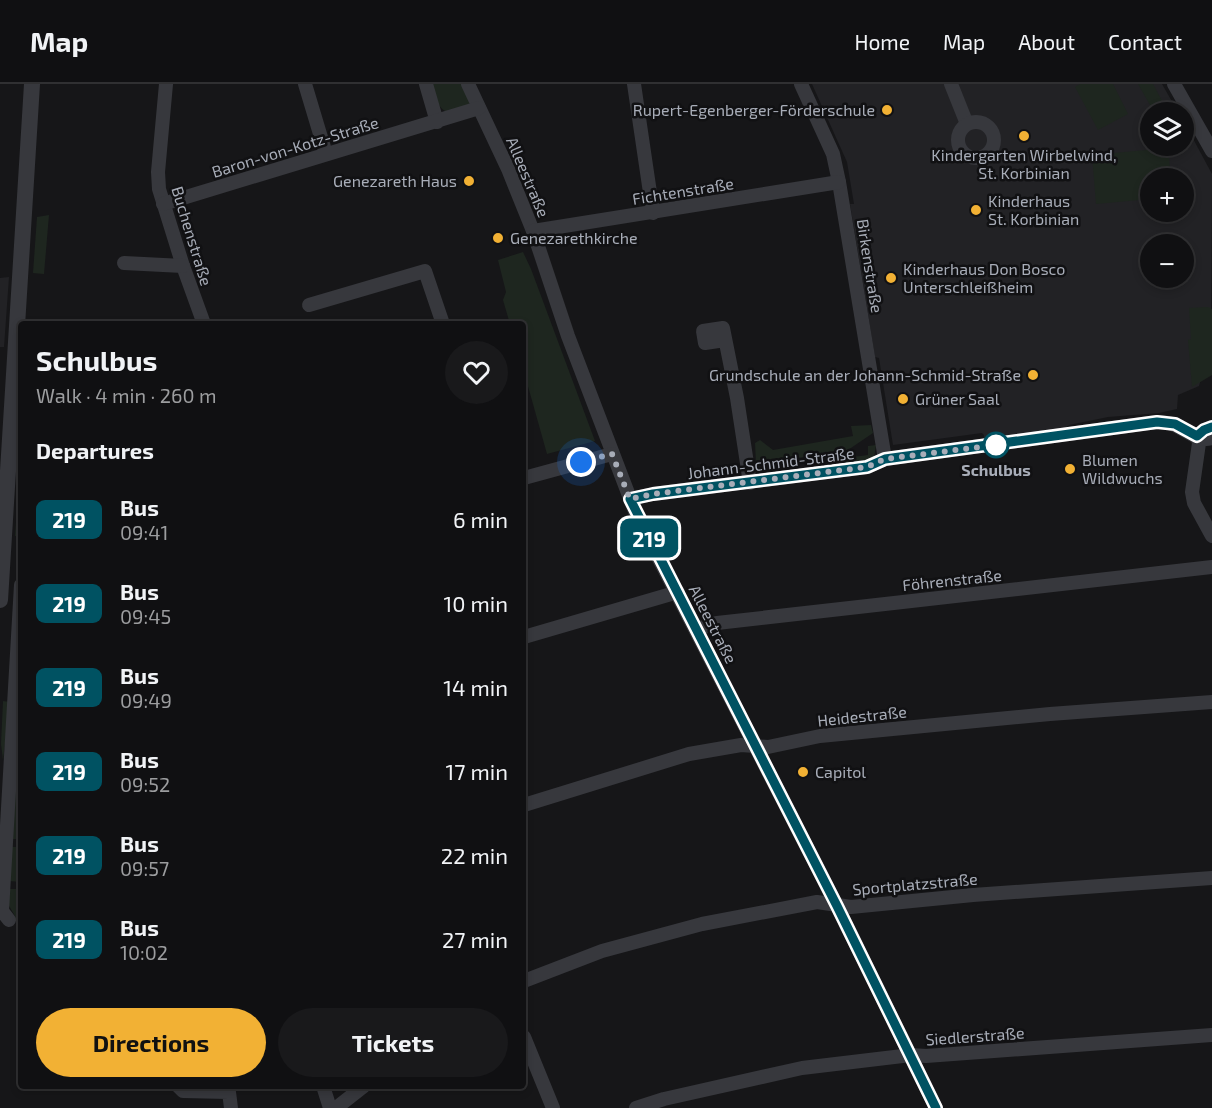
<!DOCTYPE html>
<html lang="en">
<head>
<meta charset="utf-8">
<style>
  body { margin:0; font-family:"Exo 2",sans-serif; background:#19191b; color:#f1f3f6; height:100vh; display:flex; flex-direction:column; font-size:22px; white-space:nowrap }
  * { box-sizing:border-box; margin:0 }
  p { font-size:20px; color:#9c9d9f }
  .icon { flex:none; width:33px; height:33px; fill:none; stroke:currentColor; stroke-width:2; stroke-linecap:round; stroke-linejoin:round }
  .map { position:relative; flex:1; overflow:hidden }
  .details { position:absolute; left:18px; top:237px; width:508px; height:768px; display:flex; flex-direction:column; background:#101012; border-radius:6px; box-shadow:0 3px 9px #0003,0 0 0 2px #303032 }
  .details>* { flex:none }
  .badge { padding:0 12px; border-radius:9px; font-size:21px; line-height:39px }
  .controls { position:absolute; left:1140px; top:18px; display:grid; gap:12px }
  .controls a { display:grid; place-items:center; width:54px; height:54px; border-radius:50%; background:#101012; box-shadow:0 3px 9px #0003,0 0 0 2px #303032; font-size:30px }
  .you { position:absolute; width:30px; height:30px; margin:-15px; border:4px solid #fff; border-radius:50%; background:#1a73e8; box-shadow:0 0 0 9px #1a73e833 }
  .map>.badge { position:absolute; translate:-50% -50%; box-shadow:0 0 0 3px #fff }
  h2 { padding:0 18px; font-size:22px; line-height:54px }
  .round { display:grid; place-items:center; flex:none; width:63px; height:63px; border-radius:32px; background:#19191b }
  .overview { display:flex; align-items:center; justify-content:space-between; height:102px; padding:0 18px }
  h1 { font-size:28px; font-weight:700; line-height:45px }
  .button { display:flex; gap:12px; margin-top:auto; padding:12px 18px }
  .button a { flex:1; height:69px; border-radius:36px; background:#f2b134; color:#111; font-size:24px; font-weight:700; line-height:69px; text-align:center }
  .button a+a { background:#19191b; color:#f1f3f6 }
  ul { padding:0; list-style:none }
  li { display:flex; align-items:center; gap:18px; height:84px; padding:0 18px }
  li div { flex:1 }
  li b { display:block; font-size:22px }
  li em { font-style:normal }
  li .badge { min-width:66px; font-weight:700; text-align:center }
  header { display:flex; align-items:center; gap:36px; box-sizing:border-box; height:84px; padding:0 30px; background:#101012; border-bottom:2px solid #303032 }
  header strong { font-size:28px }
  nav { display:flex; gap:33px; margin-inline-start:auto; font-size:21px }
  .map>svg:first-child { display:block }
</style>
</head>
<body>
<header>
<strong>Map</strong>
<nav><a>Home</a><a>Map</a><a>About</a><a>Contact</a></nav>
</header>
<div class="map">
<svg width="1212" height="1024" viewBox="0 0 1212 1024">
  <rect width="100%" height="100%" fill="#161618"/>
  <g fill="#222225" fill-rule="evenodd">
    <path d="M 812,0 L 1162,0 L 1178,28 L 1150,28 L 1150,62 L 1184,62 L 1184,38 L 1212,90 L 1211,259 L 1199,302 L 1178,311 L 1177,325 L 1159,329 L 1108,333 L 1069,341 L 1064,346 L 984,357 L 984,351 L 982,349 L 893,361 L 879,274 L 875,273 L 850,120 L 854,120 L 847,78 ZM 1150,94 L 1184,94 L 1184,128 L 1150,128 ZM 1150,160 L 1184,160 L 1184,194 L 1150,194 Z"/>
    <polygon points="9,193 4,263 0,263 0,194"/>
  </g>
  <g fill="#1e261f">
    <path d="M 432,0 L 463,0 L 470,15 L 469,20 L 449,29 C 436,24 436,12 432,0 Z"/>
    <polygon points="1080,0 1113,0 1128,30 1098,46 1075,3"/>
    <polygon points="1138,0 1153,0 1168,28 1154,28"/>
    <polygon points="1168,64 1171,94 1150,94 1150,115 1096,120 1092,71"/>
    <polygon points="49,131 44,190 33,189 37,133"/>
    <polygon points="523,168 531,185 595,357 547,370 524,288 524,240 510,240 503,216 506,208 498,176"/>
    <polygon points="1208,223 1212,225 1212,291 1192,303 1188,256 1191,255 1189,224"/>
    <polygon points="871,341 873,349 845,368 756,379 755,359 760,356 773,366 853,352 851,342"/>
    <polygon points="876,361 874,374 846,382 845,374 868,371 868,362"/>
    <polygon points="21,363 18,452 15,452"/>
    <polygon points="3,617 10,618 3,676 1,660"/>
    <polygon points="21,693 21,755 12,755 16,696"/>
    <polygon points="11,763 21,763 21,798 9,797"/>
    <polygon points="9,805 21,805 21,836 15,835 15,832 8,820"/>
  </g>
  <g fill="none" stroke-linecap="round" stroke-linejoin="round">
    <g stroke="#37383d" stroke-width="14">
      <polyline points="166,0 158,88 159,105 183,182 204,240"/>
      <polyline points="305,0 326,70"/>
      <polyline points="426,0 437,38"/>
      <polyline points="468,0 508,85 533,147 568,252 636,430 837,822 936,1024"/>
      <polyline points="634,0 653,129"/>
      <polyline points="801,0 833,70 839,98 885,375"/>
      <polyline points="951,0 967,40"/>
      <polyline points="1174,0 1212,67"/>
      <circle cx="976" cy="56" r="18"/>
      <polyline points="163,120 479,24"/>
      <polyline points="533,147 839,98"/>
      <polyline points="124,179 183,182"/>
      <polyline points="309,221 425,187 443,240"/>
      <polyline points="725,256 705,259 703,247 723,244 737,314 750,399"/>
      <polyline points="1197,352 1199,359 1192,408 1194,419 1212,452"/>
      <polyline points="1197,352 1204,346 1212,343"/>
      <polyline points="524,394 612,370"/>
      <path d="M 630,415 L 653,410 L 867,383 L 885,375 L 1157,338 C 1162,338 1167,338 1172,340 C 1184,344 1199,359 1212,354"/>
      <polyline points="697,545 717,539 1212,483"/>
      <polyline points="524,553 678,508"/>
      <polyline points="524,721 689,670 741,661 768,663 820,652 1050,630 1212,618"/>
      <polyline points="9,836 2,827 21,501"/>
      <polyline points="524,897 602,867 702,840 817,818 851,823 973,811 1212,794"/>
      <polyline points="524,953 553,1024"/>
      <polyline points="178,1002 183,1007 229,1008 231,1024"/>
      <polyline points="323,1002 330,1024"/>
      <polyline points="336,1024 364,1002"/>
      <polyline points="636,1024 664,1015 802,984 911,971 926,972 1212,951"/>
    </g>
    <polyline stroke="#37383d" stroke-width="16" points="0,516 32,0"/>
  </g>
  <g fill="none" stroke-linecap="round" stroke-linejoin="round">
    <g stroke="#fff" stroke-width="14">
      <polyline id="line" points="936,1024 837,822 630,415 653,410 867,383 885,375 1157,338 1175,340 1197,352 1204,346 1212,343"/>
    </g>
    <use href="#line" stroke="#005262" stroke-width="9"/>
    <polyline stroke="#a8adb8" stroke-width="6" stroke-dasharray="0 10.8" points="581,378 612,370 630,415 653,410 867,383 885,375 996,361"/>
  </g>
  <g fill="#f2b134" stroke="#111113" stroke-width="2">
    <circle cx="887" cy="26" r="6"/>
    <circle cx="1024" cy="52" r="6"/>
    <circle cx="469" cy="97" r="6"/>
    <circle cx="976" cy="126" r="6"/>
    <circle cx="498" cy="154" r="6"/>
    <circle cx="891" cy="194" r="6"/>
    <circle cx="1033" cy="291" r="6"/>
    <circle cx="903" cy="315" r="6"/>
    <circle cx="1070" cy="385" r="6"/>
    <circle cx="803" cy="688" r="6"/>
  </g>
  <circle fill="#fff" stroke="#005262" stroke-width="3" cx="996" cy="361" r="12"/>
  <g text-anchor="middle" stroke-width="5" stroke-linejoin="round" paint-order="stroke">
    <g font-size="16" fill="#a8adb8" stroke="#111113" text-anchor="start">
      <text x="875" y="32" text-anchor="end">Rupert-Egenberger-Förderschule</text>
      <text x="1024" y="77" text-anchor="middle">Kindergarten Wirbelwind,<tspan x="1024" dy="18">St. Korbinian</tspan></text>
      <text x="457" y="103" text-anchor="end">Genezareth Haus</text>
      <text x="988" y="123">Kinderhaus<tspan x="988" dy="18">St. Korbinian</tspan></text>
      <text x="510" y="160">Genezarethkirche</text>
      <text x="903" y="191">Kinderhaus Don Bosco<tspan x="903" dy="18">Unterschleißheim</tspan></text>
      <text x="1021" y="297" text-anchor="end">Grundschule an der Johann-Schmid-Straße</text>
      <text x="915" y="321">Grüner Saal</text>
      <text x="1082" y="382">Blumen<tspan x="1082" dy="18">Wildwuchs</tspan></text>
      <text x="815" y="694">Capitol</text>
    </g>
    <g font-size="16" fill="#a8adb8" stroke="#111113">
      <text transform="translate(295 63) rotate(-17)" y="6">Baron-von-Kotz-Straße</text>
      <text transform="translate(528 93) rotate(67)" y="6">Alleestraße</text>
      <text transform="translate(683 107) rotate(-9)" y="6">Fichtenstraße</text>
      <text transform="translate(192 152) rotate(73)" y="6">Buchenstraße</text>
      <text transform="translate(870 182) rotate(81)" y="6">Birkenstraße</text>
      <text transform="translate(771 379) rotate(-7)" y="6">Johann-Schmid-Straße</text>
      <text transform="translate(952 496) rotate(-6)" y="6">Föhrenstraße</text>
      <text transform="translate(713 540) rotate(63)" y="6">Alleestraße</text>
      <text transform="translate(862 632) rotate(-6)" y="6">Heidestraße</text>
      <text transform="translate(915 800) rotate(-5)" y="6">Sportplatzstraße</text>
      <text transform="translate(975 952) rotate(-4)" y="6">Siedlerstraße</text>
    </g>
    <g font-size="16" font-weight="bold" fill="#a8adb8" stroke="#111113">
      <text x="996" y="392">Schulbus</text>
    </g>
  </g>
</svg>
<div class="controls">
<a><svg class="icon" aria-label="layers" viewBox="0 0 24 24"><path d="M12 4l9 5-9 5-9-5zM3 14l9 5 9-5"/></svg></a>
<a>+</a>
<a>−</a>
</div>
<div class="you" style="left:581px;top:378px"></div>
<b class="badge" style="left:649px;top:454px;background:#005262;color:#fff">219</b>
<section class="details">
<div class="overview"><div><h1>Schulbus</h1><p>Walk · 4 min · 260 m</p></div><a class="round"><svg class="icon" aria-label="heart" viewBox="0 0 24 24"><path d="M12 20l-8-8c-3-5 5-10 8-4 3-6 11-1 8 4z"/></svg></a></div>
<h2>Departures</h2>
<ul>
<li><span class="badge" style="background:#005262;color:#fff">219</span><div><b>Bus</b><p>09:41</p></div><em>6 min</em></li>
<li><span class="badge" style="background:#005262;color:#fff">219</span><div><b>Bus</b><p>09:45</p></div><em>10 min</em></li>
<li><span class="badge" style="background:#005262;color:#fff">219</span><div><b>Bus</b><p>09:49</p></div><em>14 min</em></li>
<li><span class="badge" style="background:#005262;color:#fff">219</span><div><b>Bus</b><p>09:52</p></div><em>17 min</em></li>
<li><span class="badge" style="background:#005262;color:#fff">219</span><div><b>Bus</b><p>09:57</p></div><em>22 min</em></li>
<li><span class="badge" style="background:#005262;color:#fff">219</span><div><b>Bus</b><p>10:02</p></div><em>27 min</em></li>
</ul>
<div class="button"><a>Directions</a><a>Tickets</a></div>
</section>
</div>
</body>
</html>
